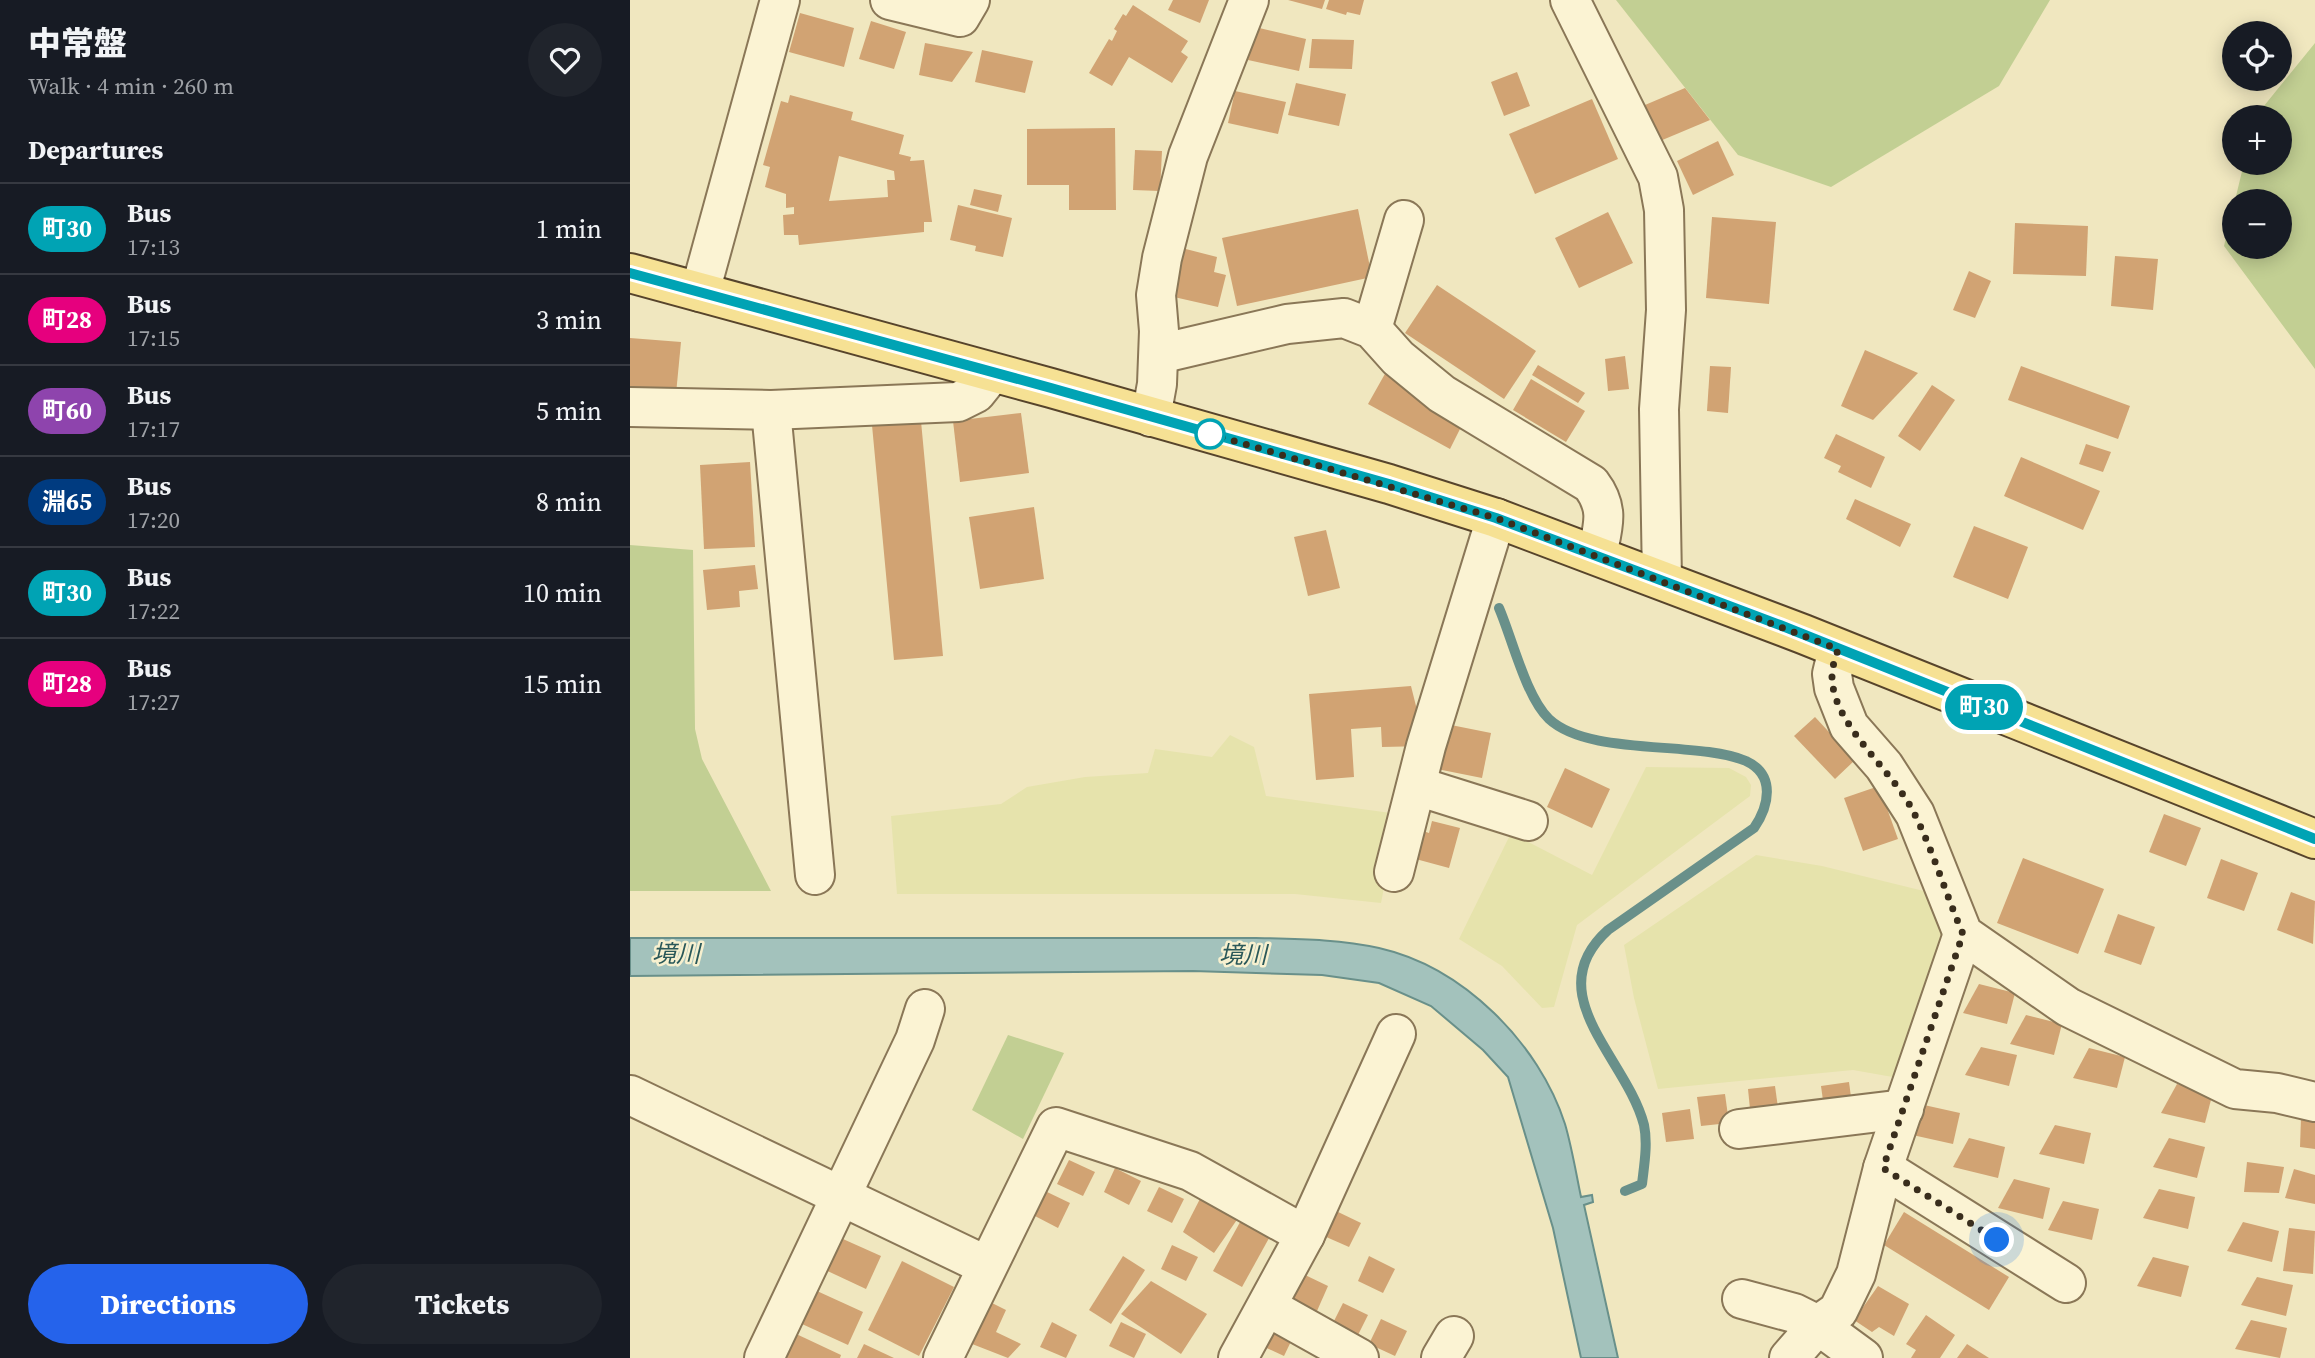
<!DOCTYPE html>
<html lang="en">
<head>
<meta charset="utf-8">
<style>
  body { margin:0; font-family:"Source Serif 4","Noto Sans JP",serif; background:#20242c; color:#f1f3f6; height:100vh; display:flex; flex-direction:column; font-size:26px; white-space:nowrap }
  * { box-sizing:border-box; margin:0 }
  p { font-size:23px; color:#9ea1a6 }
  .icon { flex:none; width:38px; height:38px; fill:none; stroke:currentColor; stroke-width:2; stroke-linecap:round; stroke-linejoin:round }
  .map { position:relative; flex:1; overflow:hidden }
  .panel { display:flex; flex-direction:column; background:#171b24; width:630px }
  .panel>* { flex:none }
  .badge { padding:0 14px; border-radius:23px; font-size:24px; line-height:46px }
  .tools { position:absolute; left:1592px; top:21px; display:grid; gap:14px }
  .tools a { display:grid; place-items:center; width:70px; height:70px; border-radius:50%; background:#171b24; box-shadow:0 4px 18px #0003; font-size:35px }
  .you { position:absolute; width:35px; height:35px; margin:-18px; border:5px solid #fff; border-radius:50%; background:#1a73e8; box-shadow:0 0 0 10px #1a73e833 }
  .map>.badge { position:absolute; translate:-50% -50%; box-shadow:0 0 0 4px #fff }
  h2 { padding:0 28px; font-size:26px; line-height:63px }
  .round { display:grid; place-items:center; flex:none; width:74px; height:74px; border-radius:37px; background:#20242c }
  .overview { display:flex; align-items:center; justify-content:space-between; height:119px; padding:0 28px }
  h1 { font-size:33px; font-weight:800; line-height:52px }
  .primary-button { display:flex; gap:14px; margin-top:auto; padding:14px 28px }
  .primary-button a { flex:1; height:80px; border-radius:42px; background:#2563eb; color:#fff; font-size:28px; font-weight:800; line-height:80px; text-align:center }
  .primary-button a+a { background:#20242c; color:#f1f3f6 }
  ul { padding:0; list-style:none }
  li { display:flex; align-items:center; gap:21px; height:91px; padding:0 28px; border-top:2px solid #363941 }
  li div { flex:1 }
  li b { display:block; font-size:26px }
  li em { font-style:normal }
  li .badge { min-width:77px; font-weight:700; text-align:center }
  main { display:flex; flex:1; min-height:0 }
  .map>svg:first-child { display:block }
</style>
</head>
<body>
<main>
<section class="panel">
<div class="overview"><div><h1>中常盤</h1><p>Walk · 4 min · 260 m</p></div><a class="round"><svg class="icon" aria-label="heart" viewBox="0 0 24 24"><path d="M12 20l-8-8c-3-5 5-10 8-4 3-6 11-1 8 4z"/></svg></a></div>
<h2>Departures</h2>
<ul>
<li><span class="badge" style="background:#00a3b4;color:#fff">町30</span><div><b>Bus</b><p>17:13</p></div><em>1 min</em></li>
<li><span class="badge" style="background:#e6007e;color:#fff">町28</span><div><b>Bus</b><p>17:15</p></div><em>3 min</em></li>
<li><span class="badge" style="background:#8e44ad;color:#fff">町60</span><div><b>Bus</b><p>17:17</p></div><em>5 min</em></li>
<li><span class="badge" style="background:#003b80;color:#fff">淵65</span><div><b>Bus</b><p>17:20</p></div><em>8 min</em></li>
<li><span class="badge" style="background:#00a3b4;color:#fff">町30</span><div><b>Bus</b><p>17:22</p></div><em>10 min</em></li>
<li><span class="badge" style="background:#e6007e;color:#fff">町28</span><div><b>Bus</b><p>17:27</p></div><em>15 min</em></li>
</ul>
<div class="primary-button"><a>Directions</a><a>Tickets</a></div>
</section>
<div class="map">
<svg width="1685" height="1358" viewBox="0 0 1685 1358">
  <rect width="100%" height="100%" fill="#f0e7bf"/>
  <g fill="#e6e3ac">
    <polygon points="600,735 624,747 636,796 768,814 751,903 665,894 267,894 261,816 371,804 397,787 455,777 518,773 525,749 582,757"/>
    <polygon points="1016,767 1099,768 1116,777 1121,785 1120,796 947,925 924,1007 912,1008 872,966 829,939 881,833 962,875"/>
    <polygon points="1126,855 1192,866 1306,894 1324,930 1274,1079 1223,1070 1028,1089 1004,998 994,945"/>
  </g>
  <g fill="#c2cf93" fill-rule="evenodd">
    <polygon points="986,0 1420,0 1369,86 1201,187 1108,155"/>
    <path d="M 1685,43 L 1685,369 L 1594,246 L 1614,163 L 1650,163 L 1650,117 L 1625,117 ZM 1650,201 L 1650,247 L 1605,247 L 1605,201 Z"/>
    <polygon points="0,545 63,550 65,729 72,759 141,891 0,891"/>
    <polygon points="378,1035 434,1053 393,1139 342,1110"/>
  </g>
  <path fill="#a3c2bc" stroke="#69908a" stroke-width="2" d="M 0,938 L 626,938 C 667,939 709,939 749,948 C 833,967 909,1043 935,1124 C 942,1148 946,1173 951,1197 L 962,1195 L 963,1202 L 954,1205 L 988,1358 L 951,1358 L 923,1228 L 878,1077 L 853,1050 L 801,1006 L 749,983 L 692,975 L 563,971 L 0,976 Z"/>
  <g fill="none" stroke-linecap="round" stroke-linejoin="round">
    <path stroke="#69908a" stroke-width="10" d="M 869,608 C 882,638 896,697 919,719 C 960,757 1066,740 1116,761 C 1146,775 1139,806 1124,828 L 978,930 C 907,994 997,1058 1014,1125 C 1018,1144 1014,1166 1012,1184 L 995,1191"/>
  </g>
  <g fill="#d1a373" fill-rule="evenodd">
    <polygon points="543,0 579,0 570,23 538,10"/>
    <polygon points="658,0 695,0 692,9"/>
    <polygon points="699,0 734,0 730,15 717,12 716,15 696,9"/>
    <polygon points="503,5 558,41 551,52 558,57 542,83 499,57 482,86 459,73 479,39 482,41 487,31 484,29 493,14 496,16"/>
    <polygon points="170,13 224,28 214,67 159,52"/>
    <polygon points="241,21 276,32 264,69 229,59"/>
    <polygon points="625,27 676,39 669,71 618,60"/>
    <polygon points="682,39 724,40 722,69 679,68"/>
    <polygon points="295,43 343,52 322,82 289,75"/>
    <polygon points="352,50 403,61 395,93 345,82"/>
    <polygon points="887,72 900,106 874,116 861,82"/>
    <polygon points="666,83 716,94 709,126 658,115"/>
    <polygon points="1055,88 1080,120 1030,141 1015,105"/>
    <polygon points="605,91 656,102 648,134 598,123"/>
    <path d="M 160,95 L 223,112 L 221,120 L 274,135 L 269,154 L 281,157 L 280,161 L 294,160 L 302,222 L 294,222 L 294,232 L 169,245 L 168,235 L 154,235 L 153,215 L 164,214 L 164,207 L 156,208 L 156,194 L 135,187 L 140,167 L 133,165 L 151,101 L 158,103 ZM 209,156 L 264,171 L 265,180 L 257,180 L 258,197 L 199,201 Z"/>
    <polygon points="962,99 988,159 905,194 879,134"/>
    <polygon points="485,128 486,210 439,210 439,185 397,185 397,129"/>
    <polygon points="1088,141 1104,175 1063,195 1047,161"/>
    <polygon points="505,150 532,151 530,191 503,190"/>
    <polygon points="344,189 372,195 368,212 340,205"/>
    <polygon points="328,205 382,218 373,257 345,251 346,246 320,240"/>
    <polygon points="728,209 742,277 607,306 592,238"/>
    <polygon points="978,212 1003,263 949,288 925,238"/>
    <polygon points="1082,217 1146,222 1139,304 1076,298"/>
    <polygon points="1385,223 1458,226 1456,276 1383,274"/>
    <polygon points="548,247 587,257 584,272 596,275 588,307 544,297 548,280 540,278"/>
    <polygon points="1485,256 1528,259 1523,310 1481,306"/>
    <polygon points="1339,271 1361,281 1345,318 1323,310"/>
    <polygon points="807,285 906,351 874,399 775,333"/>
    <polygon points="0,338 51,342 46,394 0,390"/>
    <polygon points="1235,350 1288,373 1243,420 1211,406"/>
    <polygon points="995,356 999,389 978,391 975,359"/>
    <polygon points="908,365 955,393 948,403 902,375"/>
    <polygon points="1080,366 1101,367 1098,413 1077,411"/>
    <polygon points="1391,366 1500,406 1488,439 1378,400"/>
    <polygon points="756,372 782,386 779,391 834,421 820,449 738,404"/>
    <polygon points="901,379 955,411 936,442 883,410"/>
    <polygon points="1302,385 1325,400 1290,451 1268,436"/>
    <polygon points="391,413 399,473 330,482 323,421"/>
    <polygon points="291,421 313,656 264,660 242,425"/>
    <polygon points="1206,434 1255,457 1241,488 1208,472 1211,466 1194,458"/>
    <polygon points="1456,444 1481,452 1473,472 1449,464"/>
    <polygon points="1391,457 1470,491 1453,530 1374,496"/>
    <polygon points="120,462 125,547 74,549 70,465"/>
    <polygon points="1225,499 1281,524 1270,547 1216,519"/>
    <polygon points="404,507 414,579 350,589 339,517"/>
    <polygon points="1344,526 1398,547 1378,599 1323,577"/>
    <polygon points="696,530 710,588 678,596 664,537"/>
    <polygon points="125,565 128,589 109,591 110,607 77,610 73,570"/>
    <polygon points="781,686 796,746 752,747 751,727 721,729 724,777 686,780 679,694"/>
    <polygon points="1185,717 1225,760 1205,779 1164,736"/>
    <polygon points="816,724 861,733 852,778 807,769"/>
    <polygon points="935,768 980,789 962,828 917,807"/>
    <polygon points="1249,786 1268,839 1233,851 1214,798"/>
    <polygon points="1534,814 1571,828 1556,866 1519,852"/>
    <polygon points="802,821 830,828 819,868 782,858 790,830 799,833"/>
    <polygon points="1393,858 1474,889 1448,954 1367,923"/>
    <polygon points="1591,859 1628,873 1614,911 1577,898"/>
    <polygon points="1661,892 1685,901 1683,944 1647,930"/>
    <polygon points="1488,914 1525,927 1511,965 1474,952"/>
    <polygon points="1349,984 1385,993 1377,1024 1333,1013"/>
    <polygon points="1396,1015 1432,1024 1424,1055 1380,1044"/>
    <polygon points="1351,1047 1387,1055 1379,1086 1335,1075"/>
    <polygon points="1459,1048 1495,1057 1487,1088 1443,1078"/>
    <polygon points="1219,1082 1223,1112 1195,1115 1191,1086"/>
    <polygon points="1547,1084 1583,1092 1575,1123 1531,1113"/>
    <polygon points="1145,1086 1149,1115 1121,1119 1118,1089"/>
    <polygon points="1095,1094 1099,1123 1071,1126 1067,1097"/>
    <polygon points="1294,1105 1330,1113 1323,1144 1278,1134"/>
    <polygon points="1060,1109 1064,1139 1036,1142 1032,1113"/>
    <polygon points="1671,1118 1685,1119 1685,1149 1670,1147"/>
    <polygon points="1425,1125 1461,1133 1454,1164 1409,1154"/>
    <polygon points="1339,1138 1375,1147 1368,1178 1323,1167"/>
    <polygon points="1539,1138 1575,1147 1567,1178 1523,1167"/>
    <polygon points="439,1160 465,1172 453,1196 427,1184"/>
    <polygon points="1617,1162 1654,1167 1649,1193 1614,1192"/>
    <polygon points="485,1168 511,1181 499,1205 474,1192"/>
    <polygon points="1664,1169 1685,1175 1685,1204 1655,1198"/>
    <polygon points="1384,1179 1420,1188 1413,1219 1368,1208"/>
    <polygon points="529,1187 554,1199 542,1223 517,1211"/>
    <polygon points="1529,1189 1565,1197 1558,1229 1513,1218"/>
    <polygon points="415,1191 440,1203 428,1228 403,1215"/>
    <polygon points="573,1193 613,1211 584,1253 553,1232"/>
    <polygon points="1433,1201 1469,1209 1462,1240 1418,1230"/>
    <polygon points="706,1211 731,1223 719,1247 694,1236"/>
    <polygon points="1274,1212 1379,1277 1359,1310 1254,1245"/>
    <polygon points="614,1215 643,1231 612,1287 583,1271"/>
    <polygon points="1613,1222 1649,1231 1642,1262 1597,1251"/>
    <polygon points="1659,1228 1685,1231 1683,1274 1653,1271"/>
    <polygon points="204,1235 251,1256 236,1289 189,1267"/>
    <polygon points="542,1245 568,1257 556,1281 531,1269"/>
    <polygon points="493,1256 515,1270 481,1324 459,1310"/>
    <polygon points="739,1256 765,1269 753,1293 728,1281"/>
    <polygon points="1523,1257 1559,1266 1551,1297 1507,1286"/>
    <polygon points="272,1261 324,1287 289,1356 238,1330"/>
    <polygon points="673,1274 698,1286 687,1311 661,1298"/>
    <polygon points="1627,1277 1663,1285 1656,1316 1611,1305"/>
    <polygon points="521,1281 577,1314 551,1354 491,1314"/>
    <polygon points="1248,1286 1279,1304 1264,1336 1249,1327 1242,1332 1224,1320"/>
    <polygon points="187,1291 233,1312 218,1345 172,1324"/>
    <polygon points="356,1300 376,1310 366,1332 391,1344 378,1358 337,1342"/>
    <polygon points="713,1303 738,1315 726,1339 701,1327"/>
    <polygon points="1296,1315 1325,1335 1310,1358 1281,1358 1286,1350 1276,1344"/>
    <polygon points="640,1319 666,1331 654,1356 628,1344"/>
    <polygon points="751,1319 777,1331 765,1356 739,1344"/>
    <polygon points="1621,1320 1657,1328 1650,1358 1605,1349"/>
    <polygon points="422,1322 447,1335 436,1358 410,1347"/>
    <polygon points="491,1322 516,1334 504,1358 479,1346"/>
    <polygon points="162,1332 211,1355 210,1358 150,1358"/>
    <polygon points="234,1344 264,1358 227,1358"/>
    <polygon points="1337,1344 1359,1358 1327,1358"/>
  </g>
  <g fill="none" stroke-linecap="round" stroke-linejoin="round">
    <g stroke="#8a7757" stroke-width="42">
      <g id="minor">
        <polyline points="260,0 330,17 340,0"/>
        <polyline points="940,0 1028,177 1034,210 1036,310 1029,409 1032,579"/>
        <polyline points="70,292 150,0"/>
        <polyline points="742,329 774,220"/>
        <path d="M 529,354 L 657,324 L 714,318 L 742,329 L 768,358 L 812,394 L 961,484 C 980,509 973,526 967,555"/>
        <polyline points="0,407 141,410 328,402 346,393 362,373"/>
        <polyline points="141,410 185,875"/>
        <polyline points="521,417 527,384 529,331 526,295 532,258 558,156 619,0"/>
        <polyline points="1208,649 1202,674 1204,688 1219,726 1254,766 1285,814 1333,934 1438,1007 1605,1089 1647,1093 1685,1102"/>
        <polyline points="787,786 898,821"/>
        <polyline points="764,872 796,746 866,518"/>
        <polyline points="0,1095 357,1266"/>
        <polyline points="1109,1129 1274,1109"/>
        <polyline points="1253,1168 1436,1283"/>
        <polyline points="1112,1299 1164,1313 1188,1325 1233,1358"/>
        <polyline points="638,1307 729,1358"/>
        <polyline points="134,1358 285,1040 295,1009"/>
        <polyline points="313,1358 426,1127 560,1171 675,1235"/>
        <polyline points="608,1358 675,1235 766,1034"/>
        <polyline points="811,1358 824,1336"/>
        <polyline points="1159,1358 1188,1325 1208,1311 1226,1274 1253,1168 1333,934"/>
      </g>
    </g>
    <g stroke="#57442b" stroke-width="42">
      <polyline id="major" points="0,273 421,388 759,484 866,518 1173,634 1685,839"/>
    </g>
    <use href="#minor" stroke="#fbf3d3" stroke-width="38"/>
    <use href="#major" stroke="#f6e194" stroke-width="38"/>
  </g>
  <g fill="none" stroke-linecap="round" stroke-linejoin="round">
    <g stroke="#fff" stroke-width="16">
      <polyline id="line" points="0,273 421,388 759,484 866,518 1150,625 1685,839"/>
    </g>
    <use href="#line" stroke="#00a3b4" stroke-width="10"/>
    <path stroke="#392d1c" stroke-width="7" stroke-dasharray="0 12.6" d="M 580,434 L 574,432 L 866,518 L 1208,649 C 1206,657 1202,666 1202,675 C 1201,725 1264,770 1285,815 C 1304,853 1316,895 1333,934 L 1253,1168 L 1367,1240"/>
  </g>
  <circle fill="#fff" stroke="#00a3b4" stroke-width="3.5" cx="580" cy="434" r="14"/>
  <g text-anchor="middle" stroke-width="5" stroke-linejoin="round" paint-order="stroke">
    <g font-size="24" font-style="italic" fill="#2a5859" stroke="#f7f0cf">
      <text x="46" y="962">境川</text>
      <text x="613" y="963">境川</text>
    </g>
  </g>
</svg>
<div class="tools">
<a><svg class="icon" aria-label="locate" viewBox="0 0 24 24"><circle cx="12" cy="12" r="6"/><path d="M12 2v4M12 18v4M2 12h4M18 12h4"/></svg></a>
<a>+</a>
<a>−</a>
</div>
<div class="you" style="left:1367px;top:1240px"></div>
<b class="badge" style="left:1354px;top:707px;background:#00a3b4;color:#fff">町30</b>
</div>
</main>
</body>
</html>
